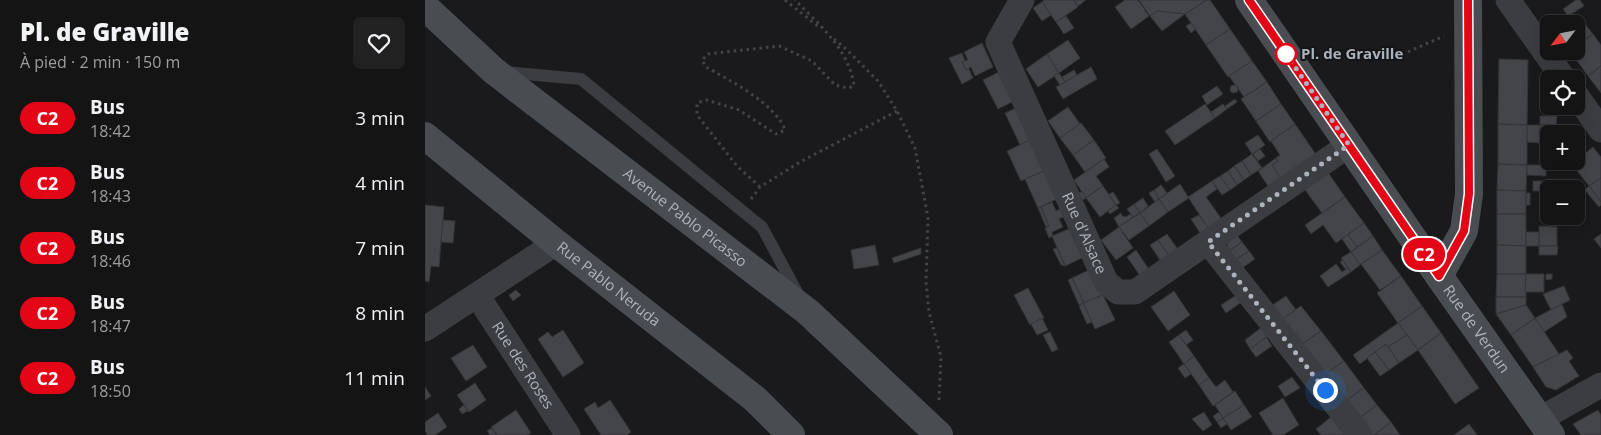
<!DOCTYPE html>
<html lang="fr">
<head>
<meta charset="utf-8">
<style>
  body { margin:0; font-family:"Open Sans",sans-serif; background:#212122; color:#f1f3f6; height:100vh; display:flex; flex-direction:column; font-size:19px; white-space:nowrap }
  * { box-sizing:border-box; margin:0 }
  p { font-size:16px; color:#9d9ea0 }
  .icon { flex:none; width:28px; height:28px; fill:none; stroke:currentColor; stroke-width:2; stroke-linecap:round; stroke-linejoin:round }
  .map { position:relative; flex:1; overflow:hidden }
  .side { display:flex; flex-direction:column; background:#141415; width:425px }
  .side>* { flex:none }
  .badge { padding:0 10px; border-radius:16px; font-size:18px; line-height:32px }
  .needle { width:32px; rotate:238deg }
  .fabs { position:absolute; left:1115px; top:15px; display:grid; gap:10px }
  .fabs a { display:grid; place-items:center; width:45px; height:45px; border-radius:8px; background:#141415; box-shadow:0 5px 20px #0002,0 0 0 1px #333334; font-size:25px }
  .you { position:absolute; width:25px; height:25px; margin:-12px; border:4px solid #fff; border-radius:50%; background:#1a73e8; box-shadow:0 0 0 8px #1a73e833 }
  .map>.badge { position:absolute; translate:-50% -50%; box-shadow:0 0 0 2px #fff }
  .round { display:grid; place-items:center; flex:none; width:52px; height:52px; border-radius:8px; background:#212122 }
  .overview { display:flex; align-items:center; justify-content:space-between; height:85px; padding:0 20px }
  h1 { font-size:24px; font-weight:800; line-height:38px }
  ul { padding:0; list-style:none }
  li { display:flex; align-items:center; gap:15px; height:65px; padding:0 20px }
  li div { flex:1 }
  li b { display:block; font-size:19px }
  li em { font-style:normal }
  li .badge { min-width:55px; font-weight:700; text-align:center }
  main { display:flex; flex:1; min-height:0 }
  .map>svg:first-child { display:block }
</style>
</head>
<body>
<main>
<section class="side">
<div class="overview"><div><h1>Pl. de Graville</h1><p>À pied · 2 min · 150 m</p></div><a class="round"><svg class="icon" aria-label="heart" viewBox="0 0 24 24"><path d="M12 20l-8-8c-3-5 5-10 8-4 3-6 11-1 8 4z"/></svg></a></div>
<ul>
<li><span class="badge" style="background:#e30616;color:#fff">C2</span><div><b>Bus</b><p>18:42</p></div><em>3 min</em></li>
<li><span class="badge" style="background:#e30616;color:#fff">C2</span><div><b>Bus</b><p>18:43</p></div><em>4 min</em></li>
<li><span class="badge" style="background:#e30616;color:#fff">C2</span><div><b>Bus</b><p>18:46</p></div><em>7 min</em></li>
<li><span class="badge" style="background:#e30616;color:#fff">C2</span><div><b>Bus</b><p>18:47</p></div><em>8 min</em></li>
<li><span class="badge" style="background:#e30616;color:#fff">C2</span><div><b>Bus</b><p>18:50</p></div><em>11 min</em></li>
</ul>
</section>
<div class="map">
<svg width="1176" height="435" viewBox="0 0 1176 435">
  <rect width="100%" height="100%" fill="#1a1a1c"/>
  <g fill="#444549" stroke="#343538">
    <polygon points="619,0 649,0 653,7 631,22 617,2"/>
    <polygon points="649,0 661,0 653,6"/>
    <polygon points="700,0 713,0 724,16 706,29 690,7"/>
    <polygon points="714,0 782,0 760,14 732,11 725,16"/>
    <polygon points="782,0 785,0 805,29 781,45 760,14"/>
    <polygon points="1151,0 1155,0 1159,6 1143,16 1138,9"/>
    <polygon points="617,2 626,15 617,21 608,8"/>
    <polygon points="732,11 760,14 737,31 725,16"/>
    <polygon points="641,16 649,28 639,34 631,22"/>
    <polygon points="1156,19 1168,34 1151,47 1151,24 1149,24"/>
    <polygon points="766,23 771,29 766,33 761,26"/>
    <polygon points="805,29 827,61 803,77 781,45"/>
    <polygon points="1168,34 1176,45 1176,66 1163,76 1145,51 1151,51 1151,47"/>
    <polygon points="643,40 655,58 634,73 622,54"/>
    <polygon points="557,43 568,67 550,76 546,67 541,70 537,62 543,60 539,52"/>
    <polygon points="537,53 540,61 537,62 541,70 544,69 548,78 537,84 524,58"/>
    <polygon points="622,54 634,73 613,87 601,69"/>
    <polygon points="1074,59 1103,60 1102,125 1073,124"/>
    <polygon points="827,61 842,82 819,97 804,76"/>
    <polygon points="1176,66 1176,93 1163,76"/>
    <polygon points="666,67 672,79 638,99 631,87"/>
    <polygon points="649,70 652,75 640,82 637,77"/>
    <polygon points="576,71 589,101 573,109 558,80"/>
    <polygon points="634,73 640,82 635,85 629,76"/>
    <polygon points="842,82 856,104 831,121 816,99"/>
    <circle cx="809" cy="89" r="4"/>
    <polygon points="792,86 798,94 782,105 777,96"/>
    <polygon points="810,99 812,102 802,109 800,106"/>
    <polygon points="780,104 790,118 750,145 740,131"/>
    <polygon points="798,104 802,109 790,118 786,112"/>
    <polygon points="856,104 870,124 845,142 831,121"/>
    <polygon points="593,107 607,139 595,145 580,113"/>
    <polygon points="643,107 655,124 635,138 623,121"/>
    <polygon points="1115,116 1132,116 1131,125 1115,125"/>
    <polygon points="656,123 669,140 648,155 635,138"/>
    <polygon points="870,124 892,156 857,180 847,165 853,161 851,158 855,155 846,141"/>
    <polygon points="1073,124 1102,125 1102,165 1073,164"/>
    <polygon points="1102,125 1115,125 1114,143 1102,142"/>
    <polygon points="1115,125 1131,125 1131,134 1114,135"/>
    <polygon points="833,135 840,145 827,154 820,143"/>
    <polygon points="607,139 621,170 596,181 582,151"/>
    <polygon points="669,140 681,158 660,172 648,155"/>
    <polygon points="1168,147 1176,157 1176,178 1164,186 1147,164"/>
    <polygon points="732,149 750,176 741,182 724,154"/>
    <polygon points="835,149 840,156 833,161 828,154"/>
    <polygon points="827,154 837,168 826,175 817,161"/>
    <polygon points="851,158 853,161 847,165 857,180 845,189 833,171"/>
    <polygon points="679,159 684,167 671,176 678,186 661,198 649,180"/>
    <polygon points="817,161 826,175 819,180 809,166"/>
    <polygon points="1073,164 1102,165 1101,191 1072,190"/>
    <polygon points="1102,165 1121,165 1121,176 1102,175"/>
    <polygon points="809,166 819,180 812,185 803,171"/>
    <polygon points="622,170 634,198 613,208 600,179"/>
    <polygon points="803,171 812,185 805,190 795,176"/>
    <polygon points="902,171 920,197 897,213 878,187"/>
    <polygon points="795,176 805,190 797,195 787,181"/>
    <polygon points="1176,178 1176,202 1164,186"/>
    <polygon points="787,181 792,189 781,197 798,221 785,231 763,197"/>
    <polygon points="1108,181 1127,181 1127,189 1124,189 1124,191 1108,191"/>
    <polygon points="755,184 764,198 743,212 734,199"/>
    <polygon points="736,185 742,193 734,199 729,190"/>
    <polygon points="678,186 691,205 675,217 661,198"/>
    <polygon points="1164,186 1176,202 1176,205 1174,207 1160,190"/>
    <polygon points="729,190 734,199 730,202 724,193"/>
    <polygon points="1072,190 1101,191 1101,214 1072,214"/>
    <polygon points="657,191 661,198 656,201 652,195"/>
    <polygon points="688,192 695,203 691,205 684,194"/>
    <rect x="1101" y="193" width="4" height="12"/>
    <polygon points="920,197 939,223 911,243 898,225 886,234 880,225"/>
    <polygon points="718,198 723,206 715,213 709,204"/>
    <polygon points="734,199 743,212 724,226 715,213"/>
    <polygon points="627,202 631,211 637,208 640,216 634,219 638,227 627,232 628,236 624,238 620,228 624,226 616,207"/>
    <polygon points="709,204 715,213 708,217 702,209"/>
    <polygon points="0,205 19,207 14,267 6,266 4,282 0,281"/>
    <polygon points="691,205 694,208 685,214 683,211"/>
    <polygon points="616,207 624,226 621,227 613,208"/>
    <polygon points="696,213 697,216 701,217 705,214 708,217 694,227 689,218"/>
    <polygon points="715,213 724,226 704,240 694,227"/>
    <polygon points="1072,214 1101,214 1101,246 1072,245"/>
    <polygon points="774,215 785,231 777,236 766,219"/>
    <polygon points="18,220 30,221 28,243 16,242"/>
    <polygon points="939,223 948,236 932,247 923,234"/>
    <polygon points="1114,226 1132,227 1132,246 1114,246"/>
    <polygon points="694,227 708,248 691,260 676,240"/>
    <polygon points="646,228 659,257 640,266 627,236"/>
    <rect x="1101" y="232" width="13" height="14"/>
    <polygon points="742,234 754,251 745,257 733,240"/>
    <polygon points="811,234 817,242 804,251 802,249 803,239"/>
    <polygon points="923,234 932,247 926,252 917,239"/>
    <polygon points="1176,234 1176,248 1169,239"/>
    <polygon points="948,236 957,250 935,265 926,252"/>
    <polygon points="733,240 745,257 737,263 725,245"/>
    <polygon points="817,242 824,251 810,260 804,251"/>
    <polygon points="450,245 454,265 429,269 426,250"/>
    <polygon points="1072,245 1101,246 1101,274 1072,274"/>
    <polygon points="1114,246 1133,246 1132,255 1114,255"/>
    <polygon points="496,248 496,254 469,263 467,258"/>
    <polygon points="632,248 640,266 636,265 628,249"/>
    <polygon points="711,250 725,271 716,277 702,257"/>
    <polygon points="957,250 976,276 955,290 936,264"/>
    <polygon points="824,251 830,259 817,268 810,260"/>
    <polygon points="926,252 935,265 926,272 916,258"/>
    <polygon points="918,260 923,268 921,270 915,262"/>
    <polygon points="911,264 917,272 923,268 926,272 903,287 895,276"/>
    <polygon points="666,269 678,295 659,303 647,278"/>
    <polygon points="1072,274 1101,274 1101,297 1071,297"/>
    <polygon points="1101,274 1119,274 1119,292 1100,292"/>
    <polygon points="1121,274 1127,274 1127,279 1121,280"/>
    <polygon points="976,276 997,306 973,323 952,293"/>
    <polygon points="647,278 659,303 654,305 643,280"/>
    <polygon points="1139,286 1145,300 1126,310 1118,294"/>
    <polygon points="603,288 619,318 605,325 589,295"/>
    <polygon points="91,290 96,295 88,301 84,295"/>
    <polygon points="749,291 765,315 743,331 726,307"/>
    <polygon points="813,294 818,301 801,313 796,305"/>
    <polygon points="678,295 690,320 670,329 658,303"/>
    <polygon points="861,296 871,310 856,320 846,306"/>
    <polygon points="1071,297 1101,297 1101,305 1071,314"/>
    <polygon points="658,303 667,322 662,324 654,306"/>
    <polygon points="1137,304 1142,317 1119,332 1110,318"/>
    <polygon points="1101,305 1110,318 1086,335 1071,314"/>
    <polygon points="876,306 896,331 876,345 856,320"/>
    <polygon points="997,306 1016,333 993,350 973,323"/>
    <polygon points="617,318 623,330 612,335 606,324"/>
    <polygon points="1110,318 1134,354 1108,367 1086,335"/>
    <polygon points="973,323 982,335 963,347 961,344 935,364 928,355"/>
    <polygon points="837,327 843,336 825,349 820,340"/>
    <polygon points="138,330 159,363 138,377 113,339 123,332 127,337"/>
    <polygon points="761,330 768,340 761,345 754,335"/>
    <polygon points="896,331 919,361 899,375 876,345"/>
    <polygon points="625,332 633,349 627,352 618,335"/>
    <polygon points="1016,333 1054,388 1030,404 993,350"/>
    <polygon points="754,335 769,356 759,364 744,342"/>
    <polygon points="982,335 993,350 974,363 963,347"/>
    <polygon points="841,337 847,346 831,357 825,349"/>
    <polygon points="961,344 974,363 964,370 950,352"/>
    <polygon points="48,345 62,367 41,381 26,358"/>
    <polygon points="1142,350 1148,358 1144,361 1154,376 1131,390 1121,387 1108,367"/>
    <polygon points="950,352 964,370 955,376 942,358"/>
    <polygon points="769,356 784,378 774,385 759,364"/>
    <polygon points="919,361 939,388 919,402 899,375"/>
    <polygon points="759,364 766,374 760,378 753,368"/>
    <polygon points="867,377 875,388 860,397 853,386"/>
    <polygon points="784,378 791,387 800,380 808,392 788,406 774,385"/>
    <polygon points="50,383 61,400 44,412 32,395"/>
    <polygon points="0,387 6,396 0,400"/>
    <polygon points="939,388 952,405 933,419 919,402"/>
    <polygon points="810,391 819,405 798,418 790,405"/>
    <polygon points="858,398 874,425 858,435 848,435 834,413"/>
    <polygon points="185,400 206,432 202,435 176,435 159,409 170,402 173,408"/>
    <polygon points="39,405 43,411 37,414 34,409"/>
    <polygon points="819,405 827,417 806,430 798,418"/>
    <polygon points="952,405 966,422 949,435 945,435 933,419"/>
    <polygon points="91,410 106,433 102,435 72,435 66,427"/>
    <polygon points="1173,410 1176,415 1176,435 1156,435 1148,424"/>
    <polygon points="779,412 787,425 778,431 767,419"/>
    <polygon points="794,412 798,418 792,422 788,416"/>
    <polygon points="13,413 22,427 10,435 3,435 0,431 0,422"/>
    <polygon points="906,417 919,434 918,435 896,435 891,429"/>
    <polygon points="798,418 802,424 796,428 792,422"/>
    <polygon points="966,422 975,435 949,435"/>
    <polygon points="1044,424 1052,435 1029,435"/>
    <polygon points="67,428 71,434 70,435 65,435 62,431"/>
  </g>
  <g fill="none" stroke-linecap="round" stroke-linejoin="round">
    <g stroke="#414448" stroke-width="3" stroke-dasharray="2.5 4" stroke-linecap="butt">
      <polyline points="360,0 394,27"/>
      <polyline points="409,39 421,49 453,81 472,111 490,148 503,218 501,282 504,312 516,357 514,401"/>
      <polyline points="971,57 1019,36"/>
      <path d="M 335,187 L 312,166 L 272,115 L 272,103 L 282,100 L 314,110 L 351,134 L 360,130 C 351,104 304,80 281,67 L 277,60 L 283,54 L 354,46 L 387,61 L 410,85 L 423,88 L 429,86 C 425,51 394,24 370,0"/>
      <polyline points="326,199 335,187 375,162 472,111"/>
    </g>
    <polyline stroke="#3b3d41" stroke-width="12" points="79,72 156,79 337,227 374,296"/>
    <g stroke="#3b3d41" stroke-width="25">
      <path id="s1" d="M 597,0 L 573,42 L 681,282 L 693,292 L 710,292 L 924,145"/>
      <polyline points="1083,0 1139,79"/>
      <polyline points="1151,95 1176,130"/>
      <polyline points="783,242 935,435"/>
      <path id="s2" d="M 52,295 L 143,435"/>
      <polyline points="0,329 131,243"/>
      <polyline points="1115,419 1176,385"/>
    </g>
    <g stroke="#494c51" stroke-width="28">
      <path id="s3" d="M 824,0 L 1014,276 L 1126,435"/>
      <path id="s4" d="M 0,7 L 69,71 L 383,312 L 514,435"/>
      <path id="s5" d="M 0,136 L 131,243 L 330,399 L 366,435"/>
      <polyline points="1014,276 1039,231 1044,194 1043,0"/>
    </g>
  </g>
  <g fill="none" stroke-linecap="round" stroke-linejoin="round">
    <g stroke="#fff" stroke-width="11">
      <polyline id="line" points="824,0 1014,276 1039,231 1044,194 1043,0"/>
    </g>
    <use href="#line" stroke="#e30616" stroke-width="8"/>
    <polyline stroke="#acb3bc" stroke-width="5" stroke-dasharray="0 9" points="861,54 924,145 783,242 900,390"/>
  </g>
  <circle fill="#fff" stroke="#e30616" stroke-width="2.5" cx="861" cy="54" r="10"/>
  <g text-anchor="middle" stroke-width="4" stroke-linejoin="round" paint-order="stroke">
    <g font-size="15" font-weight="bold" fill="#acb3bc" stroke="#151517" text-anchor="start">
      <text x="876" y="59">Pl. de Graville</text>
    </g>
    <g font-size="15" fill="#acb3bc" stroke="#151517">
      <text dy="5" stroke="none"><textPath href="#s4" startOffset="335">Avenue Pablo Picasso</textPath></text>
      <text dy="5" stroke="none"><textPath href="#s1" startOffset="258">Rue d'Alsace</textPath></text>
      <text dy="5" stroke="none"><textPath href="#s5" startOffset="236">Rue Pablo Neruda</textPath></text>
      <text dy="5" stroke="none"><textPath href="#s3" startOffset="400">Rue de Verdun</textPath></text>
      <text dy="5" stroke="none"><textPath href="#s2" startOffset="84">Rue des Roses</textPath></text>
    </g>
  </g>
</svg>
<div class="fabs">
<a><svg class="needle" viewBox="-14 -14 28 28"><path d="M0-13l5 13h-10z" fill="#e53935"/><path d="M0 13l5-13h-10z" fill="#9d9ea0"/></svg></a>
<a><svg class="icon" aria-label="locate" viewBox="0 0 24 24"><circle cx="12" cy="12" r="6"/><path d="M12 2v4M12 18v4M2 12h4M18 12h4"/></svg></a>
<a>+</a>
<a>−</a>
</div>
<div class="you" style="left:900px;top:390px"></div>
<b class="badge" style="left:999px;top:254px;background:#e30616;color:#fff">C2</b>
</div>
</main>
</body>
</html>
